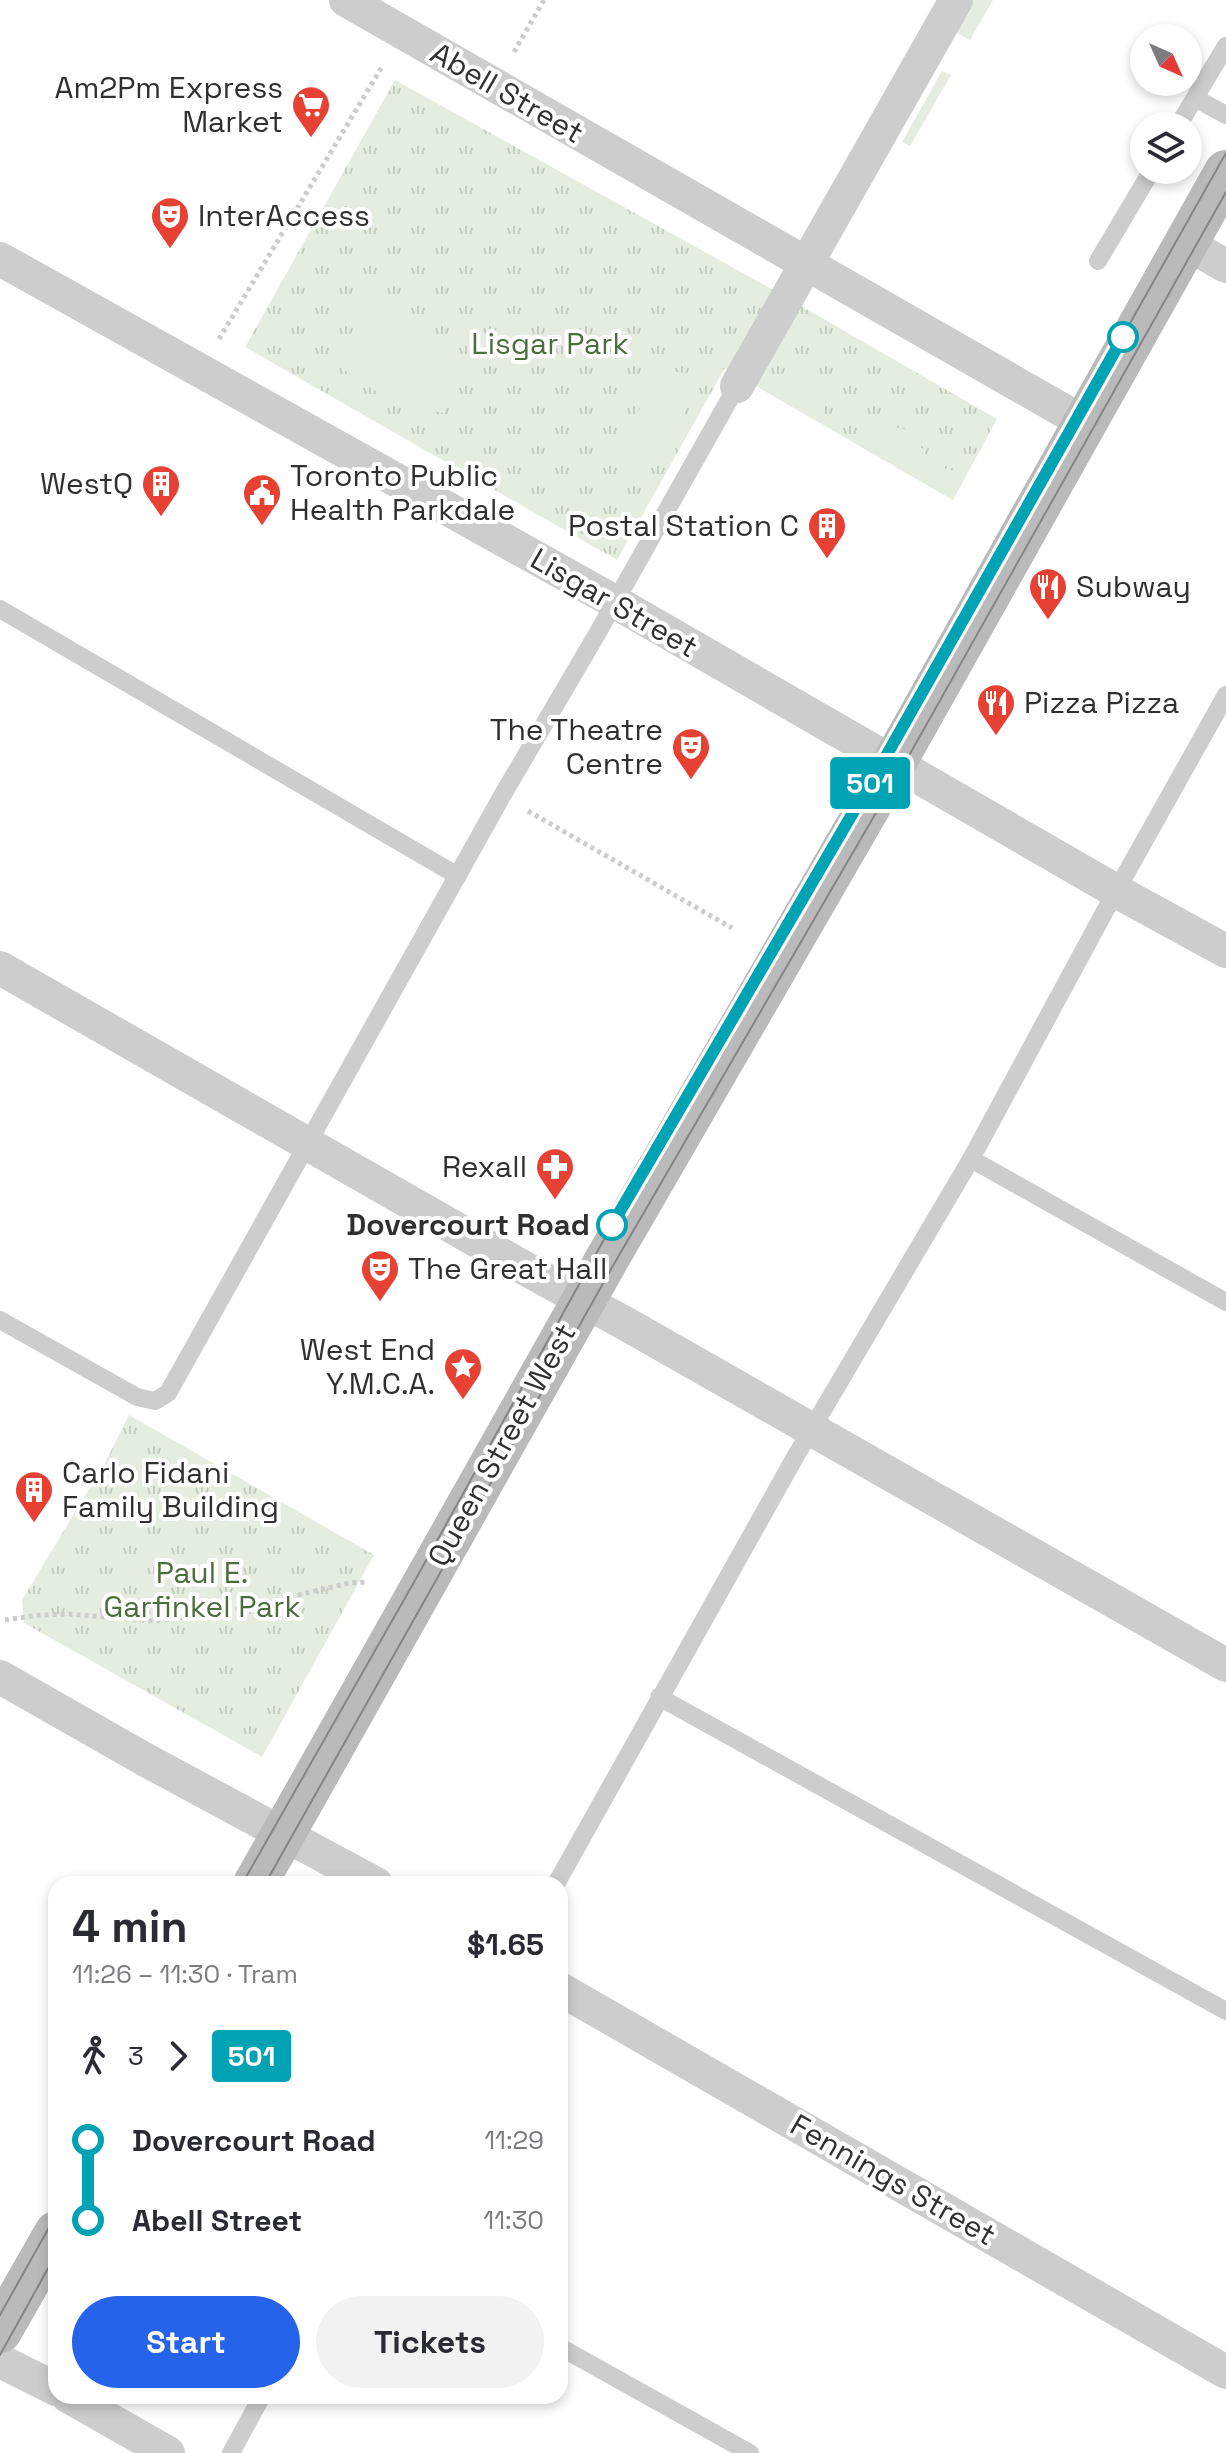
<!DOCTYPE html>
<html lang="en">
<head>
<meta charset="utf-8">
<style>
  body { margin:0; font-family:"Space Grotesk",sans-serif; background:#f2f2f3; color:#2b2b33; height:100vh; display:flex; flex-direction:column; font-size:30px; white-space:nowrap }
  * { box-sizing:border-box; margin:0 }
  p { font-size:26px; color:#7c7c81 }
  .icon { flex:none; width:44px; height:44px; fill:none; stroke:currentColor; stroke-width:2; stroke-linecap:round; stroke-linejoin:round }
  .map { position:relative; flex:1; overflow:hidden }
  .sheet { position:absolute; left:48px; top:1876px; width:520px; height:528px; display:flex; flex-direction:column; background:#fff; border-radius:24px; box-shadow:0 4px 12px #0003 }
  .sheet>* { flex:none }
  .badge { padding:0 16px; border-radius:6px; font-size:28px; line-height:52px }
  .needle { width:52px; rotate:135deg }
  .tools { position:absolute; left:1130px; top:24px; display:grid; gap:16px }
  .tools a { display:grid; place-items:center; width:72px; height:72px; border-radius:50%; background:#fff; box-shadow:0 4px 12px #0003; font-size:40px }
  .map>.badge { position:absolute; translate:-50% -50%; box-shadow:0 0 0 4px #fff }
  .legs { display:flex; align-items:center; gap:12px; height:88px; padding:0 24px; font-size:26px }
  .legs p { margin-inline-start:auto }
  .head { display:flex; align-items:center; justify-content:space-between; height:136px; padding:0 24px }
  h1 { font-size:44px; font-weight:700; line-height:60px }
  .action { display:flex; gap:16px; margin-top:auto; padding:16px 24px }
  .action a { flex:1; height:92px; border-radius:48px; background:#2563eb; color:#fff; font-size:32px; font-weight:700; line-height:92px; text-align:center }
  .action a+a { background:#f2f2f3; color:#2b2b33 }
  ul { padding:0 24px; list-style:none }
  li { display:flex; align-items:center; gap:28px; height:80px; font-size:30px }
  li i { display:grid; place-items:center; width:12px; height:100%; margin:0 10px; background:currentColor }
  li i::after { content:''; width:20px; height:20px; margin:-10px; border:6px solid; border-radius:50%; background:#fff }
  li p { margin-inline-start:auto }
  li:first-child i { background:linear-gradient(#0000 50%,currentColor 0) }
  li:last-child i { background:linear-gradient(currentColor 50%,#0000 0) }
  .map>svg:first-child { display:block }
</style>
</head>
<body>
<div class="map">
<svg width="1226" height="2453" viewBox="0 0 1226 2453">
  <defs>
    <pattern id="park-tufts" width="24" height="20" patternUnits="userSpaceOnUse" patternTransform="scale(2)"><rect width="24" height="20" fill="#e4eddf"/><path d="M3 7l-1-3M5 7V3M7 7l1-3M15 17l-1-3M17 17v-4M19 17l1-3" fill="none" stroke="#c4ccc0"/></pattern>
  </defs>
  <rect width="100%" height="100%" fill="#fff"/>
  <g fill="url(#park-tufts)">
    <polygon points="395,80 770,288 997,419 953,500 725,368 617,560 245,347"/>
    <polygon points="129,1415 374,1555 262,1757 24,1623 22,1600 106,1461"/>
  </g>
  <g fill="#e4eddf">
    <polygon points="970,0 993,0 970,40 953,31"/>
    <polygon points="942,71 951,75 910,146 902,142"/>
    <polygon points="367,298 383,299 417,325 412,335 433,348 430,354 454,368 454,399 443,413 415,406 413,410 367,386 338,365"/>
    <polygon points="796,357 833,392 825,405 820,423 773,396 778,380"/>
    <path d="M 667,371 L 696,374 L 698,378 C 686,415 664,451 637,479 L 614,458 L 609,445 L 625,421 L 631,424 L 653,385 Z"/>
    <polygon points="881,422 919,434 919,447 924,449 920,460 966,475 953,500 858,445"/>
  </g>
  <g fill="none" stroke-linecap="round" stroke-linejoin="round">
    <g stroke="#cdcdcd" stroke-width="5" stroke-dasharray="4 4" stroke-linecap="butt">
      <polyline points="514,52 544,0"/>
      <polyline points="219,339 383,65"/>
      <polyline points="528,811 732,928"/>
      <polyline points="5,1620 39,1615 69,1614 154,1621 222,1613 349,1583 367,1582"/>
    </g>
    <g stroke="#cdcdcd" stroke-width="18">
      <polyline points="1195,98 1226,115"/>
      <polyline points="1178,126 1226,46"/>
      <polyline points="1098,261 1152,170"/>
      <polyline points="0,609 458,876"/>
      <polyline points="971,1159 1226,1302"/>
      <polyline points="0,1320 137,1397 155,1401 168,1393 502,796 597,634 737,386"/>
      <polyline points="659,1697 1226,2011"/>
      <polyline points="556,1884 794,1459 971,1159 1105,911 1226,695"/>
      <polyline points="560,2347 750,2453"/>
      <polyline points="231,2453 262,2396"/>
    </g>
    <g stroke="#cdcdcd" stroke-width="34">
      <polyline points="346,0 1085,423"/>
      <polyline points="1186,243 1226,266"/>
      <polyline points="0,259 615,602 1116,891 1226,951"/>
      <polyline points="737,386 956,0"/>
      <polyline points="0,968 535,1274 628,1325 1226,1665"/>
      <polyline points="0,1677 144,1759 376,1884"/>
      <polyline points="560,1989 1226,2372"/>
      <polyline points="0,2361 56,2389"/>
      <polyline points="68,2396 168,2453"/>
    </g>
    <g stroke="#bababa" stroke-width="44">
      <polyline points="255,1884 607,1259 894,763 1226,172"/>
      <polyline points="0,2331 56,2233"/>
    </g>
    <g stroke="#858585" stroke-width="2">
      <polyline points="242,1884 413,1584 612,1225 885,758 1226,153"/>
      <polyline points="265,1884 614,1264 902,768 1226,192"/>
      <polyline points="0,2315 56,2215"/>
      <polyline points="0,2355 56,2254"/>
    </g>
  </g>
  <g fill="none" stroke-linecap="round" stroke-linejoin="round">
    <g stroke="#fff" stroke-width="18">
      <polyline id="line-1" points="612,1225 885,758 1123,337"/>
    </g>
    <use href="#line-1" stroke="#00a3b4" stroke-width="12"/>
  </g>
  <defs>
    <g id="supermarket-pin" transform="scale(2)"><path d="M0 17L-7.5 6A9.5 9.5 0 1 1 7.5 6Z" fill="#e74133" stroke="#fff"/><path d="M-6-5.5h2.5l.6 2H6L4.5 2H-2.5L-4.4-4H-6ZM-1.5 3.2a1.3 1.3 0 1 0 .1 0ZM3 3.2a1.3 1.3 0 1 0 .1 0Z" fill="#fff"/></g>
    <g id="theatre-pin" transform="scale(2)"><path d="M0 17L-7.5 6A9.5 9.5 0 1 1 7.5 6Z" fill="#e74133" stroke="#fff"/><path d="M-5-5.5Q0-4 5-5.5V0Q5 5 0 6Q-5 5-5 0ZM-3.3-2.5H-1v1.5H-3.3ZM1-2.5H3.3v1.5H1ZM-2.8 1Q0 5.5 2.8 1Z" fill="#fff"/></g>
    <g id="building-pin" transform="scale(2)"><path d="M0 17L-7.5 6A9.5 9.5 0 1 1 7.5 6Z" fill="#e74133" stroke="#fff"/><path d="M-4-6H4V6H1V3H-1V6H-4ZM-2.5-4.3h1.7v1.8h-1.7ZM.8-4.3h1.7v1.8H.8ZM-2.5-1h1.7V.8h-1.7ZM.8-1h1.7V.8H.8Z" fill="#fff"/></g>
    <g id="civic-pin" transform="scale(2)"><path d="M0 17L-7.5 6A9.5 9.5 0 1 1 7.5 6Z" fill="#e74133" stroke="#fff"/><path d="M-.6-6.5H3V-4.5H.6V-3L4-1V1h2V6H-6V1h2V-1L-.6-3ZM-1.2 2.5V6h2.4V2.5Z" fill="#fff"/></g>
    <g id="restaurant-pin" transform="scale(2)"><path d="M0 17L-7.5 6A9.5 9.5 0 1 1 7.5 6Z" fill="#e74133" stroke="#fff"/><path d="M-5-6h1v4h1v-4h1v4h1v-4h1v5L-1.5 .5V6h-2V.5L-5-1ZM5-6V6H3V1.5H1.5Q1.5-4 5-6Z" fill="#fff"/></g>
    <g id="pharmacy-pin" transform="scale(2)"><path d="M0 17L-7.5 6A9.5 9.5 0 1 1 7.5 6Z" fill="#e74133" stroke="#fff"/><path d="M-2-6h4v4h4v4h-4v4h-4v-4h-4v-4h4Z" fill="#fff"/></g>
    <g id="sight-pin" transform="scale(2)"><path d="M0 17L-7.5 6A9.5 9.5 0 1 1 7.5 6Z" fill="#e74133" stroke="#fff"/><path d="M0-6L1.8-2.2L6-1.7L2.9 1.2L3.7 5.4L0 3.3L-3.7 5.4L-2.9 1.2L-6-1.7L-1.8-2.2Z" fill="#fff"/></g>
  </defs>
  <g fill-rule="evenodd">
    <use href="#supermarket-pin" x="311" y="105"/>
    <use href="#theatre-pin" x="170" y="216"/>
    <use href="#building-pin" x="161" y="484"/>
    <use href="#civic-pin" x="262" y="493"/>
    <use href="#building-pin" x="827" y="526"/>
    <use href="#restaurant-pin" x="1048" y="587"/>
    <use href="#restaurant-pin" x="996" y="703"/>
    <use href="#theatre-pin" x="691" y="747"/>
    <use href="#pharmacy-pin" x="555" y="1167"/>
    <use href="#theatre-pin" x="380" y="1269"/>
    <use href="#sight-pin" x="463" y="1367"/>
    <use href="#building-pin" x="34" y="1490"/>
  </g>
  <g fill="#fff" stroke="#00a3b4" stroke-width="4">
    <circle cx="1123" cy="337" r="14"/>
    <circle cx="612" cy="1225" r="14"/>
  </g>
  <g text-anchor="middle" stroke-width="8" stroke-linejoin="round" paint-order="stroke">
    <g font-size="30" fill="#303030" stroke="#fff" text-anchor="end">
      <text x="283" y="98">Am2Pm Express<tspan x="283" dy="34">Market</tspan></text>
      <text x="198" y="226" text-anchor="start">InterAccess</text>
      <text x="290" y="486" text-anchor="start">Toronto Public<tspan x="290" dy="34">Health Parkdale</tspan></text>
      <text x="133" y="494">WestQ</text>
      <text x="799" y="536">Postal Station C</text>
      <text x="1076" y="597" text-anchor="start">Subway</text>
      <text x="1024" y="713" text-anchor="start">Pizza Pizza</text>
      <text x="663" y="740">The Theatre<tspan x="663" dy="34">Centre</tspan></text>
      <text x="527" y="1177">Rexall</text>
      <text x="408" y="1279" text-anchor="start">The Great Hall</text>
      <text x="435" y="1360">West End<tspan x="435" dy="34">Y.M.C.A.</tspan></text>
      <text x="62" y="1483" text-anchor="start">Carlo Fidani<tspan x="62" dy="34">Family Building</tspan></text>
    </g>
    <g font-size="30" fill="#303030" stroke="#fff">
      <text transform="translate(507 93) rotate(30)" y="10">Abell Street</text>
      <text transform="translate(614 603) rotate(30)" y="10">Lisgar Street</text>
      <text transform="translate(502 1445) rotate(-61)" y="10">Queen Street West</text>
      <text transform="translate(893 2180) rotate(30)" y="10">Fennings Street</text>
    </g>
    <g font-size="30" fill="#4c6d3d" stroke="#fff">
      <text x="550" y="354">Lisgar Park</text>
      <text x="202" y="1583">Paul E.<tspan x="202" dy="34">Garfinkel Park</tspan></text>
    </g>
    <g font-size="30" font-weight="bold" fill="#303030" stroke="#fff" text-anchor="end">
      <text x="590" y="1235">Dovercourt Road</text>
    </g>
  </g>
</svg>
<div class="tools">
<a><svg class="needle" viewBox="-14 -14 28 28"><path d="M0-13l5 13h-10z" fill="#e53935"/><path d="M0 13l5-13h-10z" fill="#7c7c81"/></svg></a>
<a><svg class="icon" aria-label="layers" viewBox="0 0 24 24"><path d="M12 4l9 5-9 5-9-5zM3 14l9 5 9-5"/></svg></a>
</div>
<b class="badge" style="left:870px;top:783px;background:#00a3b4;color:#fff">501</b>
<section class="sheet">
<div class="head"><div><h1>4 min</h1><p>11:26 – 11:30 · Tram</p></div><b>$1.65</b></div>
<div class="legs"><svg class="icon" aria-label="walk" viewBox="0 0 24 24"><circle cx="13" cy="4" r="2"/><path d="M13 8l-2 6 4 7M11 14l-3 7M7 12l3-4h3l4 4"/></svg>3<svg class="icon" aria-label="forward" viewBox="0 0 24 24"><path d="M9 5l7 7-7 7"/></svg><b class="badge" style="background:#00a3b4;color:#fff">501</b></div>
<ul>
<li><i style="color:#00a3b4"></i><b>Dovercourt Road</b><p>11:29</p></li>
<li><i style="color:#00a3b4"></i><b>Abell Street</b><p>11:30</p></li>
</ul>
<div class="action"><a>Start</a><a>Tickets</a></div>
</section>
</div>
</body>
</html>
